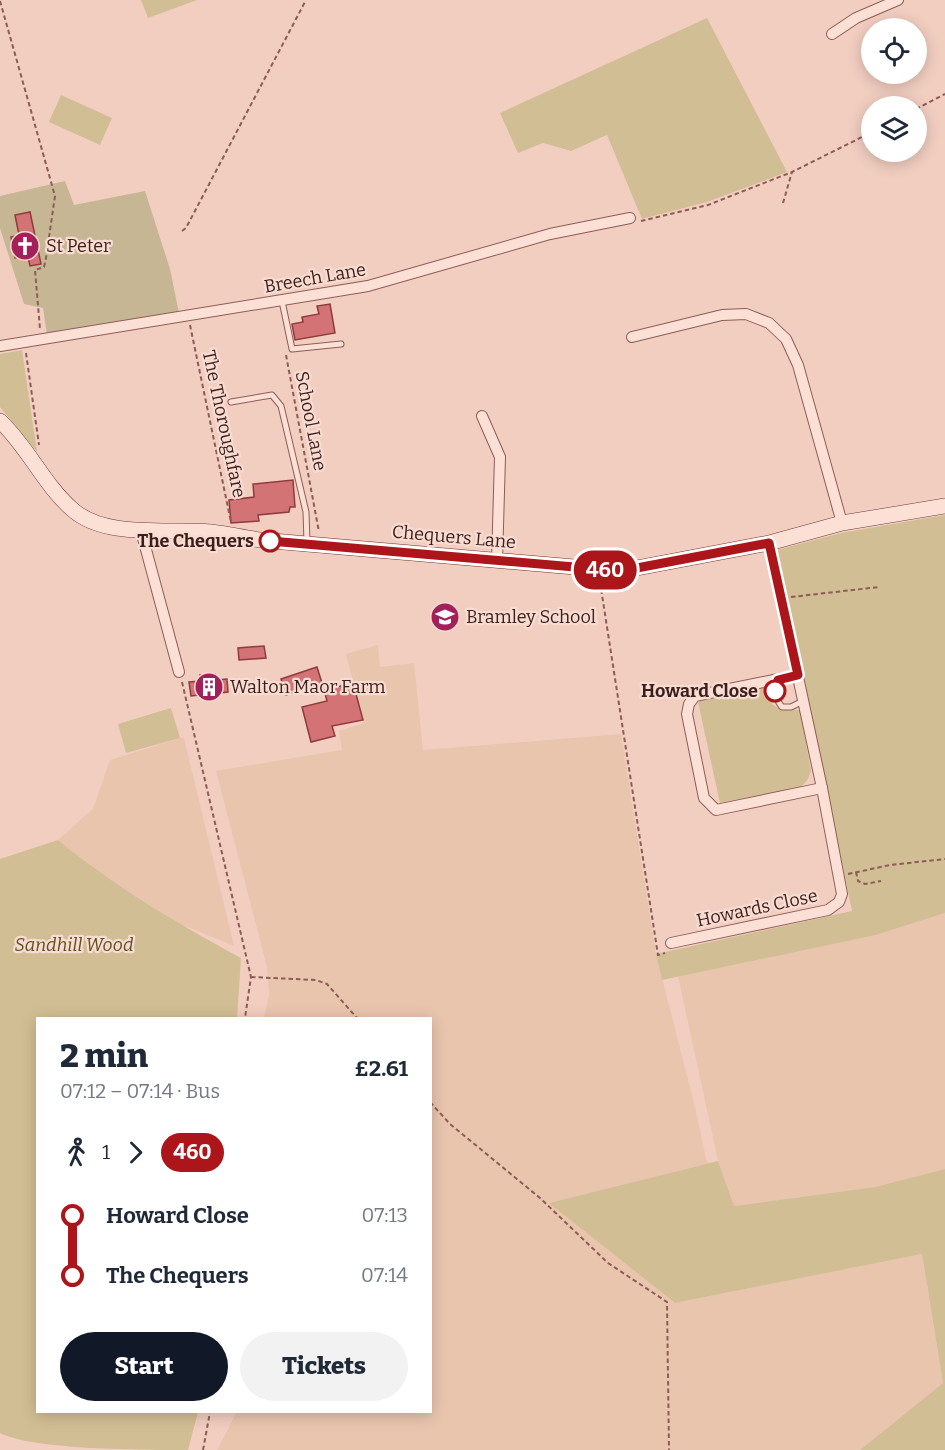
<!DOCTYPE html>
<html lang="en">
<head>
<meta charset="utf-8">
<style>
  body { margin:0; font-family:Bitter,serif; background:#f2f2f3; color:#1f2937; height:100vh; display:flex; flex-direction:column; font-size:22px; white-space:nowrap }
  * { box-sizing:border-box; margin:0 }
  p { font-size:20px; color:#747a83 }
  .icon { flex:none; width:33px; height:33px; fill:none; stroke:currentColor; stroke-width:2; stroke-linecap:round; stroke-linejoin:round }
  .map { position:relative; flex:1; overflow:hidden }
  .sheet { position:absolute; left:36px; top:1017px; width:396px; height:396px; display:flex; flex-direction:column; background:#fff; border-radius:0px; box-shadow:0 3px 15px #0003 }
  .sheet>* { flex:none }
  .badge { padding:0 12px; border-radius:20px; font-size:21px; line-height:39px }
  .tools { position:absolute; left:861px; top:18px; display:grid; gap:12px }
  .tools a { display:grid; place-items:center; width:66px; height:66px; border-radius:50%; background:#fff; box-shadow:0 3px 15px #0003; font-size:30px }
  .map>.badge { position:absolute; translate:-50% -50%; box-shadow:0 0 0 3px #fff }
  .legs { display:flex; align-items:center; gap:9px; height:66px; padding:0 24px; font-size:20px }
  .legs p { margin-inline-start:auto }
  .headline { display:flex; align-items:center; justify-content:space-between; height:102px; padding:0 24px }
  h1 { font-size:33px; font-weight:800; line-height:45px }
  .cta { display:flex; gap:12px; margin-top:auto; padding:12px 24px }
  .cta a { flex:1; height:69px; border-radius:36px; background:#111827; color:#fff; font-size:24px; font-weight:800; line-height:69px; text-align:center }
  .cta a+a { background:#f2f2f3; color:#1f2937 }
  ul { padding:0 24px; list-style:none }
  li { display:flex; align-items:center; gap:21px; height:60px; font-size:22px }
  li i { display:grid; place-items:center; width:9px; height:100%; margin:0 8px; background:currentColor }
  li i::after { content:''; width:15px; height:15px; margin:-8px; border:4px solid; border-radius:50%; background:#fff }
  li p { margin-inline-start:auto }
  li:first-child i { background:linear-gradient(#0000 50%,currentColor 0) }
  li:last-child i { background:linear-gradient(currentColor 50%,#0000 0) }
  .map>svg:first-child { display:block }
</style>
</head>
<body>
<div class="map">
<svg width="945" height="1450" viewBox="0 0 945 1450">
  <rect width="100%" height="100%" fill="#f2cec1"/>
  <g fill="#e9c5ae">
    <polygon points="378,645 380,667 414,663 423,750 621,734 656,954 696,1111 706,1159 709,1163 550,1203 675,1303 922,1254 943,1383 860,1450 217,1450 237,1412 430,1412 430,1018 264,1018 269,995 267,967 216,771 342,750 339,731 364,723 346,654"/>
    <polygon points="180,738 184,738 234,946 178,923 94,870 58,840 93,809 110,760"/>
    <polygon points="945,913 945,1169 875,1187 734,1206 718,1161 678,976 876,935"/>
  </g>
  <g fill="#d2be94">
    <polygon points="141,0 197,0 148,18"/>
    <polygon points="707,18 787,172 707,202 642,219 607,135 571,151 543,143 518,153 500,113"/>
    <polygon points="61,95 112,118 100,145 49,122"/>
    <polygon points="22,350 37,452 0,407 0,354"/>
    <polygon points="945,515 945,913 876,935 662,980 656,954 852,911 777,550 841,533"/>
    <polygon points="770,686 772,704 781,710 800,710 811,771 808,779 801,787 720,803 698,702"/>
    <polygon points="171,708 180,738 126,753 118,724"/>
    <path d="M 58,840 C 115,887 177,923 241,958 L 237,1018 L 38,1018 L 38,1412 L 198,1412 L 188,1450 C 145,1450 33,1450 0,1433 L 0,859 Z"/>
    <polygon points="718,1161 734,1206 875,1187 945,1169 945,1450 860,1450 943,1383 922,1254 675,1303 549,1203"/>
  </g>
  <polygon fill="#c6b694" points="65,181 74,205 145,191 170,269 179,313 47,335 43,308 24,304 0,228 0,196"/>
  <g fill="#d47375" stroke="#8f3a3d" stroke-width="1.5">
    <polygon points="30,212 41,264 30,266 28,257 15,258 11,237 19,235 15,215"/>
    <polygon points="330,304 335,333 295,340 292,324 303,322 302,317 319,314 317,306"/>
    <polygon points="293,480 295,507 290,507 289,512 258,515 259,521 231,523 229,500 254,497 253,484"/>
    <polygon points="264,646 266,658 239,660 238,648"/>
    <polygon points="317,667 322,683 286,695 281,679"/>
    <polygon points="215,674 216,680 227,679 228,692 191,696 189,682 201,681 200,675"/>
    <polygon points="353,683 363,720 332,726 335,736 311,742 302,707 327,701 324,690"/>
  </g>
  <g fill="none" stroke-linecap="round" stroke-linejoin="round">
    <g stroke="#8e5c56" stroke-width="7">
      <g id="lane">
        <polyline points="282,301 292,349 341,344"/>
        <polyline points="231,402 272,395 281,406 306,512 307,542"/>
        <path d="M 778,680 C 775,691 774,697 782,707 L 791,707 L 803,701"/>
      </g>
    </g>
    <g stroke="#8e5c56" stroke-width="12">
      <g id="street">
        <polyline points="832,34 856,18 898,0"/>
        <polyline points="632,337 722,315 746,314 769,323 786,339 798,365 842,523"/>
        <polyline points="0,346 368,286 550,234 630,218"/>
        <polyline points="482,416 500,457 497,561"/>
        <polyline points="141,531 179,672"/>
        <polyline points="798,675 695,696 689,704 687,714 704,798 716,810 822,788"/>
        <polyline points="671,943 828,910 839,902 842,894 822,788 769,543"/>
      </g>
    </g>
    <g stroke="#703d3a" stroke-width="16">
      <path id="secondary" d="M 0,421 C 28,447 44,485 73,510 C 106,539 170,528 211,532 C 228,534 245,538 261,540 L 621,571 L 769,543 L 842,523 L 945,506"/>
    </g>
    <g stroke="#8e5c56" stroke-width="2" stroke-dasharray="4.5 3" stroke-linecap="butt">
      <polyline points="0,1 55,196 46,258 44,267 35,270 40,329"/>
      <polyline points="916,109 945,94"/>
      <polyline points="783,203 792,172"/>
      <polyline points="641,221 708,205 792,172 872,132"/>
      <polyline points="182,231 186,228 306,0"/>
      <polyline points="190,325 231,522"/>
      <polyline points="26,353 39,445"/>
      <polyline points="286,355 319,532"/>
      <polyline points="600,582 658,955 665,953"/>
      <polyline points="791,597 879,587"/>
      <polyline points="182,682 251,977 245,1018"/>
      <polyline points="856,872 858,881 865,884 881,881"/>
      <polyline points="848,874 890,865 945,859"/>
      <polyline points="251,977 316,980 327,984 357,1018"/>
      <polyline points="430,1102 450,1124 540,1198 608,1263 667,1302 669,1450"/>
      <polyline points="203,1450 210,1412"/>
    </g>
    <use href="#lane" stroke="#fcdfd5" stroke-width="5"/>
    <use href="#street" stroke="#fcdfd5" stroke-width="10"/>
    <use href="#secondary" stroke="#fcdfd5" stroke-width="15"/>
  </g>
  <g fill="none" stroke-linecap="round" stroke-linejoin="round">
    <g stroke="#fff" stroke-width="14">
      <polyline id="line-1" points="270,541 621,571 769,543 798,675 778,680 775,691"/>
    </g>
    <use href="#line-1" stroke="#ac151a" stroke-width="9"/>
  </g>
  <defs>
    <g id="church-disc" transform="scale(1.5)"><circle r="9.5" fill="#a3205b" stroke="#f9dcd1"/><path d="M-1.2-6h2.4v3.5h3.3v2.4h-3.3V6h-2.4V-.1h-3.3v-2.4h3.3Z" fill="#fff"/></g>
    <g id="school-disc" transform="scale(1.5)"><circle r="9.5" fill="#a3205b" stroke="#f9dcd1"/><path d="M0-5L7-2L0 1L-7-2ZM-4 1L0 2.5L4 1V4Q0 6-4 4Z" fill="#fff"/></g>
    <g id="building-disc" transform="scale(1.5)"><circle r="9.5" fill="#a3205b" stroke="#f9dcd1"/><path d="M-4-6H4V6H1V3H-1V6H-4ZM-2.5-4.3h1.7v1.8h-1.7ZM.8-4.3h1.7v1.8H.8ZM-2.5-1h1.7V.8h-1.7ZM.8-1h1.7V.8H.8Z" fill="#fff"/></g>
  </defs>
  <g fill-rule="evenodd">
    <use href="#church-disc" x="25" y="246"/>
    <use href="#school-disc" x="445" y="617"/>
    <use href="#building-disc" x="209" y="687"/>
  </g>
  <g fill="#fff" stroke="#ac151a" stroke-width="3">
    <circle cx="270" cy="541" r="10"/>
    <circle cx="775" cy="691" r="10"/>
  </g>
  <g text-anchor="middle" stroke-width="4.5" stroke-linejoin="round" paint-order="stroke">
    <g font-size="18" fill="#3c1e1c" stroke="#f9dcd1" text-anchor="start">
      <text x="46" y="252">St Peter</text>
      <text x="466" y="623">Bramley School</text>
      <text x="230" y="693">Walton Maor Farm</text>
    </g>
    <g font-size="18" fill="#3c1e1c" stroke="#f9dcd1">
      <text transform="translate(315 278) rotate(-10)" y="6">Breech Lane</text>
      <text transform="translate(311 421) rotate(79)" y="6">School Lane</text>
      <text transform="translate(224 424) rotate(78)" y="6">The Thoroughfare</text>
      <text transform="translate(454 537) rotate(5)" y="6">Chequers Lane</text>
      <text transform="translate(757 908) rotate(-12)" y="6">Howards Close</text>
    </g>
    <g font-size="18" font-weight="bold" fill="#3c1e1c" stroke="#f9dcd1" text-anchor="end">
      <text x="254" y="547">The Chequers</text>
      <text x="758" y="697">Howard Close</text>
    </g>
    <g font-size="18" font-style="italic" fill="#5b5021" stroke="#f9dcd1">
      <text x="74" y="951">Sandhill Wood</text>
    </g>
  </g>
</svg>
<div class="tools">
<a><svg class="icon" aria-label="locate" viewBox="0 0 24 24"><circle cx="12" cy="12" r="6"/><path d="M12 2v4M12 18v4M2 12h4M18 12h4"/></svg></a>
<a><svg class="icon" aria-label="layers" viewBox="0 0 24 24"><path d="M12 4l9 5-9 5-9-5zM3 14l9 5 9-5"/></svg></a>
</div>
<b class="badge" style="left:605px;top:570px;background:#ac151a;color:#fff">460</b>
<section class="sheet">
<div class="headline"><div><h1>2 min</h1><p>07:12 – 07:14 · Bus</p></div><b>£2.61</b></div>
<div class="legs"><svg class="icon" aria-label="walk" viewBox="0 0 24 24"><circle cx="13" cy="4" r="2"/><path d="M13 8l-2 6 4 7M11 14l-3 7M7 12l3-4h3l4 4"/></svg>1<svg class="icon" aria-label="forward" viewBox="0 0 24 24"><path d="M9 5l7 7-7 7"/></svg><b class="badge" style="background:#ac151a;color:#fff">460</b></div>
<ul>
<li><i style="color:#ac151a"></i><b>Howard Close</b><p>07:13</p></li>
<li><i style="color:#ac151a"></i><b>The Chequers</b><p>07:14</p></li>
</ul>
<div class="cta"><a>Start</a><a>Tickets</a></div>
</section>
</div>
</body>
</html>
